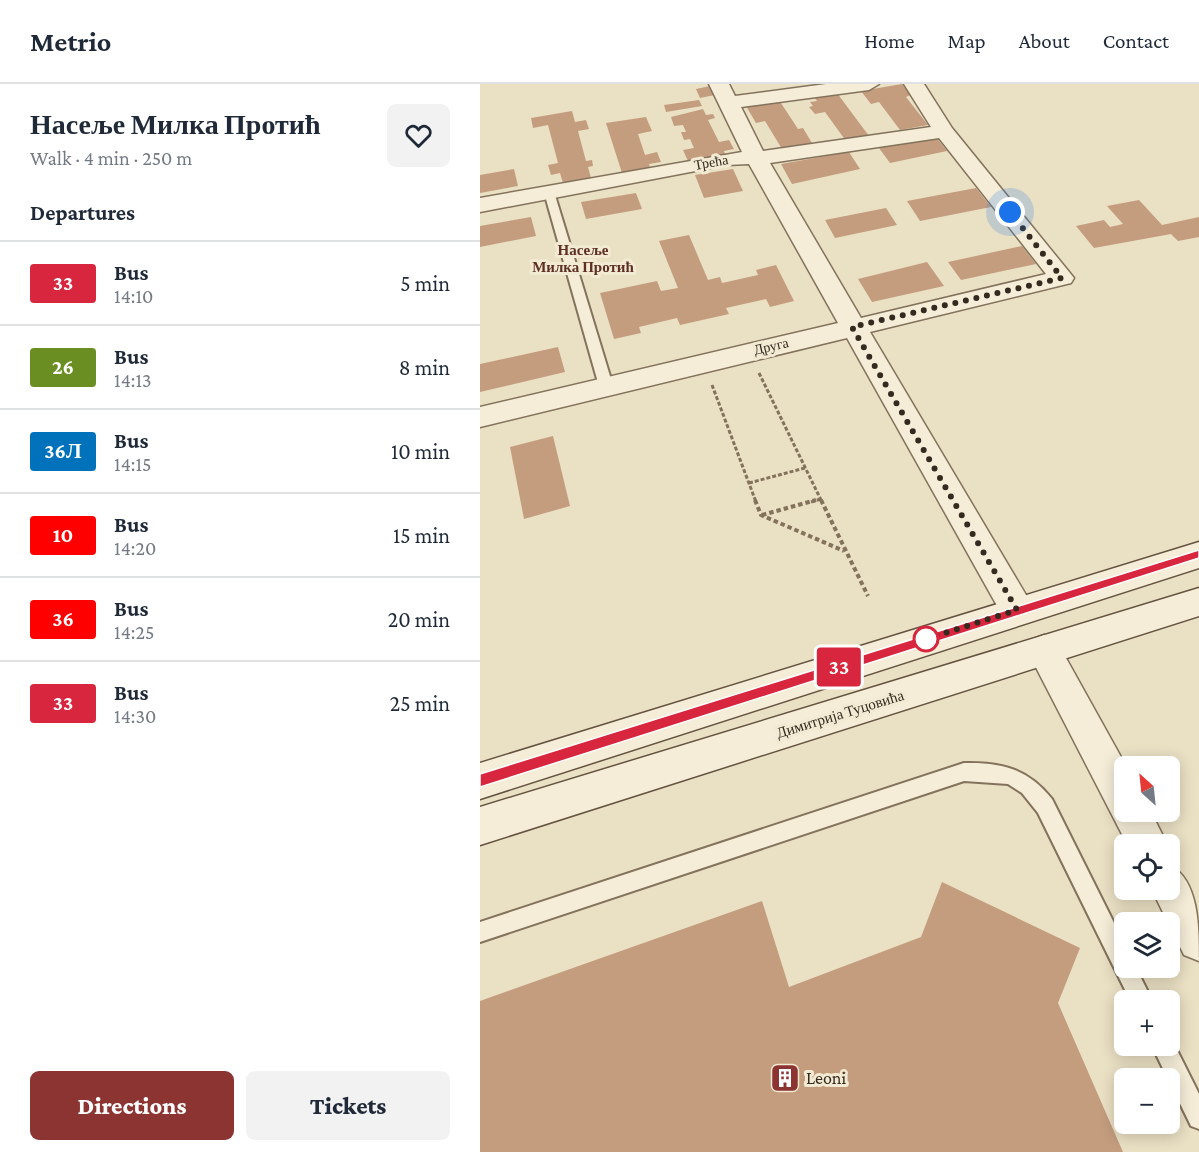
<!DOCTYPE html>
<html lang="en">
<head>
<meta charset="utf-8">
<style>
  body { margin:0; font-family:"Crimson Pro",serif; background:#f2f2f3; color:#1f2937; height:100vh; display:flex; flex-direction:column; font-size:22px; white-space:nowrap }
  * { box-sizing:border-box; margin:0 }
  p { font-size:20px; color:#747a83 }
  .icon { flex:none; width:33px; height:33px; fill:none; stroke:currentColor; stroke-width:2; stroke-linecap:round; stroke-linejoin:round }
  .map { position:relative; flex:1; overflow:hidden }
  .details { display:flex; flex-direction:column; background:#fff; width:480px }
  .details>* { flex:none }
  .badge { padding:0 12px; border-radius:4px; font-size:21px; line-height:39px }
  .needle { width:39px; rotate:333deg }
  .controls { position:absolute; left:634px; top:672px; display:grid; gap:12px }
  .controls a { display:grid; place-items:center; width:66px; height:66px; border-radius:9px; background:#fff; box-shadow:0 3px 15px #0003; font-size:30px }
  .you { position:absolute; width:30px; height:30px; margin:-15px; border:4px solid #fff; border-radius:50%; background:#1a73e8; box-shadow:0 0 0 9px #1a73e833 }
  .map>.badge { position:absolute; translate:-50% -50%; box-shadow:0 0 0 3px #fff }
  h2 { padding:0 30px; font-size:22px; line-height:54px }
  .round { display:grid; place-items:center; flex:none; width:63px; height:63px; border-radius:9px; background:#f2f2f3 }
  .headline { display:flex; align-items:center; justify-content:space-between; height:102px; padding:0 30px }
  h1 { font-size:28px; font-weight:800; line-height:45px }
  .action { display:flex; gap:12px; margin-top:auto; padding:12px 30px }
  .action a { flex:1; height:69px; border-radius:9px; background:#8c3432; color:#fff; font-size:24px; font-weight:800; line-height:69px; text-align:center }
  .action a+a { background:#f2f2f3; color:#1f2937 }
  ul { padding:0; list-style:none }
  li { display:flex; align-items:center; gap:18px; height:84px; padding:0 30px; border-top:2px solid #e0e1e3 }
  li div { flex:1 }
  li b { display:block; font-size:22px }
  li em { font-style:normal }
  li .badge { min-width:66px; font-weight:700; text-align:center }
  header { display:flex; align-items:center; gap:36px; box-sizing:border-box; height:84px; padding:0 30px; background:#fff; border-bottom:2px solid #e0e1e3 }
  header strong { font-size:28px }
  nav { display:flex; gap:33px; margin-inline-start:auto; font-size:21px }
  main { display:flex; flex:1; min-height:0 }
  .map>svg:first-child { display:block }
</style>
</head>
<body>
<header>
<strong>Metrio</strong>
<nav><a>Home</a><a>Map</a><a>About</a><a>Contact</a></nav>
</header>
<main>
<section class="details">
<div class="headline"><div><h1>Насеље Милка Протић</h1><p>Walk · 4 min · 250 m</p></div><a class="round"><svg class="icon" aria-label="heart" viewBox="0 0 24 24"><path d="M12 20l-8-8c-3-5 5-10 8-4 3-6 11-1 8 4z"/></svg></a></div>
<h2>Departures</h2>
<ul>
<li><span class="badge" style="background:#d7263d;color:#fff">33</span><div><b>Bus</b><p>14:10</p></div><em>5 min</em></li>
<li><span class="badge" style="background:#6b8e23;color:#fff">26</span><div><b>Bus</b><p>14:13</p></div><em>8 min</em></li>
<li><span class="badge" style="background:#0072bc;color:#fff">36Л</span><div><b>Bus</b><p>14:15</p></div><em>10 min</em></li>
<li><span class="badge" style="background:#f00;color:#fff">10</span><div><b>Bus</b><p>14:20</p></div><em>15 min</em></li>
<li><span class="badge" style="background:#f00;color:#fff">36</span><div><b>Bus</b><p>14:25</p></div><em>20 min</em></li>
<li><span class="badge" style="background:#d7263d;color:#fff">33</span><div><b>Bus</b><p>14:30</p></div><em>25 min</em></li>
</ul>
<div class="action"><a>Directions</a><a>Tickets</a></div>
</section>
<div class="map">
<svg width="719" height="1068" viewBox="0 0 719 1068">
  <rect width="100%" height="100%" fill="#eae0c4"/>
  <g fill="#c49d7e">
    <polygon points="422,0 425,4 433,3 437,8 426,13 448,41 420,46 399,18 391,20 381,7"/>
    <polygon points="230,2 235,11 220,14 216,5"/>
    <polygon points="357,9 389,52 366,57 345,28 335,30 329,23 333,22 330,18 337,17 334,13"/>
    <polygon points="219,16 222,22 186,28 184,21"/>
    <polygon points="299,16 318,45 323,44 332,59 302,65 285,37 276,39 266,22"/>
    <polygon points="223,25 226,31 233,30 235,34 228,36 239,58 249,56 254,65 244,67 245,70 208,77 203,66 214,64 210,55 204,56 201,48 206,48 203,41 194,42 191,33"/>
    <polygon points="92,27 95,38 106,36 109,45 98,47 106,77 112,76 113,82 108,83 111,94 83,99 80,89 71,91 68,81 78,79 68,41 53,44 51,34"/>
    <polygon points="166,33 172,47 158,50 165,71 177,68 181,78 169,80 170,84 142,89 126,39"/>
    <polygon points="455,52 467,67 410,79 399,64"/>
    <polygon points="369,68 380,85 312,100 301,80"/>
    <polygon points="34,85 38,102 0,109 0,91"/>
    <polygon points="253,85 263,107 224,114 215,91"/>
    <polygon points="496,104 511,123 440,137 427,117"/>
    <polygon points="156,109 162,125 106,135 101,118"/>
    <polygon points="659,116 682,141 719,133 719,153 698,157 691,150 614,164 596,142 624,136 630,143 643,140 627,122"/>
    <polygon points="406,124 417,141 355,154 345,136"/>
    <polygon points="51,133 56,152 0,163 0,142"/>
    <polygon points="209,151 228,196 240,193 242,199 278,191 276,186 296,181 314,217 290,223 286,215 246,224 249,230 200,241 197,234 159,243 161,249 134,255 120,209 177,197 181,207 198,204 179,157"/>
    <polygon points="542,162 556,180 481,196 468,178"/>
    <polygon points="447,178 464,202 392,218 378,195"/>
    <polygon points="78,263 85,288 0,308 0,280"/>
    <polygon points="73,352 90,422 44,435 30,363"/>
    <polygon points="462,798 600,864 578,919 643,1068 0,1068 0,917 282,817 309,903 441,853"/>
  </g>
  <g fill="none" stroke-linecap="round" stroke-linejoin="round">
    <g stroke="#83725c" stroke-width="4">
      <g id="service">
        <polygon points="69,105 74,108 133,302 131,305 121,305 119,302 64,108"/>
        <path d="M 484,679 C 522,678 548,685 572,715 L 645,861 L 645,884 L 656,884 L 672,916 L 650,916 L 558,729 L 542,709 L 528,700 L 484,697 L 0,858 L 0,838 Z"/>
        <polygon points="691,954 719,1010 719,1045 711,1042 672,962 690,962"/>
      </g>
    </g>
    <g stroke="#83725c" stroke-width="3">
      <g id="minor">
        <path d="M 229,0 L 249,0 L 255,12 L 346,0 L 399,0 L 389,6 L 261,23 L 283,67 L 451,43 L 424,0 L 444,0 L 472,44 L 594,194 L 591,199 L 390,248 L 549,516 L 553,526 L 549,536 L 537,540 L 525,536 L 367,254 L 0,343 L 0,323 L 358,239 L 269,80 L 247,81 L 0,128 L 0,114 L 262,68 ZM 459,54 L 566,190 L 381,234 L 290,79 Z"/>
        <polygon points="564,551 576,556 646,682 645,728 671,728 687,760 647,760 547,566 552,556"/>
        <path d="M 690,781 C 719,797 719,842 719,877 L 704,871 L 672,806 L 690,806 Z"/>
      </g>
    </g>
    <g stroke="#645340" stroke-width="3">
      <g id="secondary">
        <polygon points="719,458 719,484 0,715 0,679"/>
        <polygon points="719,504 719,532 0,761 0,723"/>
      </g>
    </g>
    <g stroke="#83725c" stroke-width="3" stroke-dasharray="4 2" stroke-linecap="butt">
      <polyline points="279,289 342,418"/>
      <polyline points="232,301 276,418"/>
      <polyline points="269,399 325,384"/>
      <polyline points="331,418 341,415"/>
    </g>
    <g stroke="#83725c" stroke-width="4" stroke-dasharray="4.5 3" stroke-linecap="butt">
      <polyline points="275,416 281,431 364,467"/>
      <polyline points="341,416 388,512"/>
      <polyline points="282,431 336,416"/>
    </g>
    <use href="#service" fill="#f5edd7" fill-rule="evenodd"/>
    <use href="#minor" fill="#f5edd7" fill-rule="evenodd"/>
    <use href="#secondary" fill="#f5edd7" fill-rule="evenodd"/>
  </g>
  <polygon fill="#d7263d" stroke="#fff" stroke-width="1.5" points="719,466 719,474 0,703 0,690"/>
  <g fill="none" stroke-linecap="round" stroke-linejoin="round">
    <polyline stroke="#342a1f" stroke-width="6" stroke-dasharray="0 10.8" points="446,555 537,526 372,243 582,194 530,128"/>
  </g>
  <defs>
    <g id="building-square" transform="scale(1.5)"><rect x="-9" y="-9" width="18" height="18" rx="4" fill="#8c3432" stroke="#f2ead3"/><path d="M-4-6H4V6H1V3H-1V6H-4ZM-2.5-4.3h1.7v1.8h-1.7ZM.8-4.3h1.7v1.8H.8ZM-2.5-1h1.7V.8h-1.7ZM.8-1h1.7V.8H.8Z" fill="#fff"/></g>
  </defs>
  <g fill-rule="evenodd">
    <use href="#building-square" x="305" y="994"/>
  </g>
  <circle fill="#fff" stroke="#d7263d" stroke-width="3" cx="446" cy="555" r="12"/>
  <g text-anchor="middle" stroke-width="6" stroke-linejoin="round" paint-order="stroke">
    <g font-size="14" fill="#342a1f" stroke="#f2ead3">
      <text transform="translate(231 78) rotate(-10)" y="5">Трећа</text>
      <text transform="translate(291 262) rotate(-13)" y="5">Друга</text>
    </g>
    <g font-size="15" font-weight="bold" fill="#5d3023" stroke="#f2ead3">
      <text x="103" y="171">Насеље<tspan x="103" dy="17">Милка Протић</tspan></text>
    </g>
    <g font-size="15" fill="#342a1f" stroke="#f2ead3">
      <text transform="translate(360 630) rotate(-17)" y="5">Димитрија Туцовића</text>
    </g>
    <g font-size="18" fill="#342a1f" stroke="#f2ead3" text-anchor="start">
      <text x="326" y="1000">Leoni</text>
    </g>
  </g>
</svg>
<div class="controls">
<a><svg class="needle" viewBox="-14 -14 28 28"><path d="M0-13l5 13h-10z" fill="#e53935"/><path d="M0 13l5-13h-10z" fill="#747a83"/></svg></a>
<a><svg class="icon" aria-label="locate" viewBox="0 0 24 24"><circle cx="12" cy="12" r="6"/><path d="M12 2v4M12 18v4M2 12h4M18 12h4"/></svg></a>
<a><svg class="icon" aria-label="layers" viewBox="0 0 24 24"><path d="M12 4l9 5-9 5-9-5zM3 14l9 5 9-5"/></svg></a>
<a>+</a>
<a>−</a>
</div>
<div class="you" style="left:530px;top:128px"></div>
<b class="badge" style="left:359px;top:583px;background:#d7263d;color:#fff">33</b>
</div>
</main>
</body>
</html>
